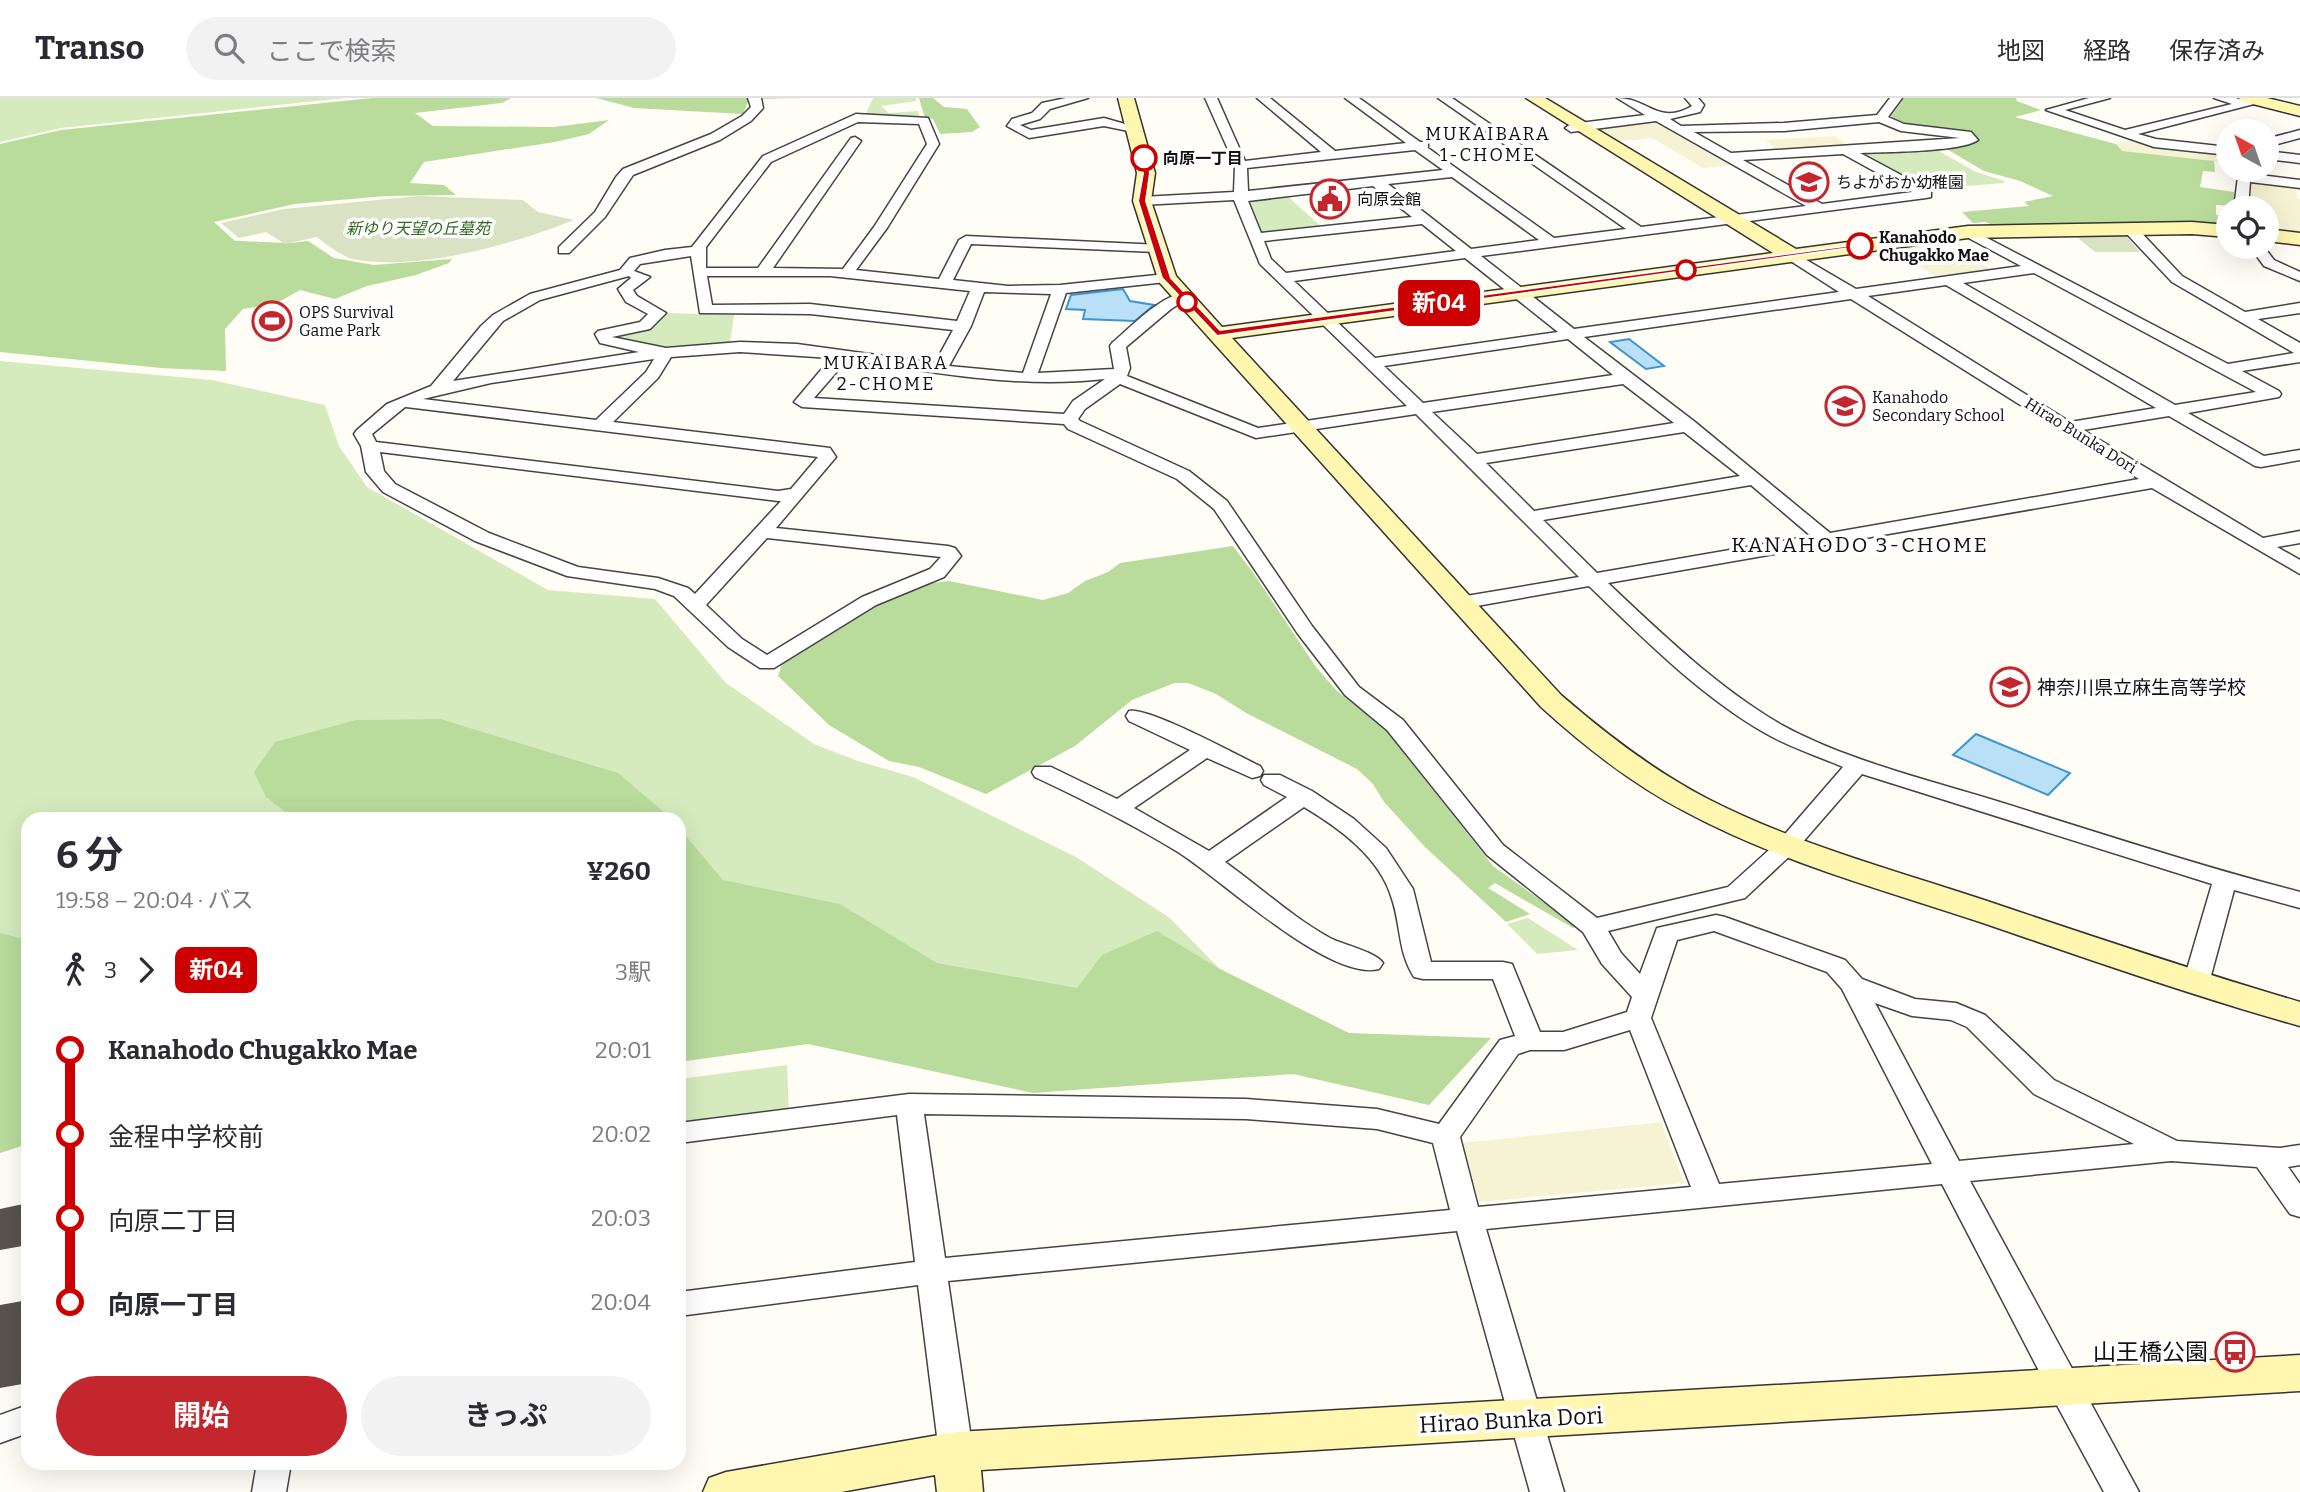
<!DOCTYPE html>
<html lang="ja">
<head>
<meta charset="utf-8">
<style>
  body { margin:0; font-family:Bitter,"Noto Sans JP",serif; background:#f2f2f3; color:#2b2b33; height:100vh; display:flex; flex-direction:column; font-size:26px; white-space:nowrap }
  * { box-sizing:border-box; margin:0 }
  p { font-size:23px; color:#7c7c81 }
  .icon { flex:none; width:38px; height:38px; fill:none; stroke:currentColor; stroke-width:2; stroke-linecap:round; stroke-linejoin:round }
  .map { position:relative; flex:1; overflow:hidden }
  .sheet { position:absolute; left:21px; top:714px; width:665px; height:658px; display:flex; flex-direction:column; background:#fff; border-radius:21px; box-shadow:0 7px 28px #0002 }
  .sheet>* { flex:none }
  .badge { padding:0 14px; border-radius:10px; font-size:24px; line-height:46px }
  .needle { width:46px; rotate:320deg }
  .tools { position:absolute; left:2216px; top:21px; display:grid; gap:14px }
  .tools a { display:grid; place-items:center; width:63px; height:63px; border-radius:50%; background:#fff; box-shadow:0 7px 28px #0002; font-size:35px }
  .map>.badge { position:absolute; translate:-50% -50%; box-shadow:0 0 0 4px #fff }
  .legs { display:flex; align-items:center; gap:10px; height:77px; padding:0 35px; font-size:23px }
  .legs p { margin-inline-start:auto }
  .overview { display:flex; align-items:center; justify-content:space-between; height:119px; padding:0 35px }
  h1 { font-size:38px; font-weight:700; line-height:52px }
  .cta { display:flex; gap:14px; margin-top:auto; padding:14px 35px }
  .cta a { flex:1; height:80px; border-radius:42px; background:#c4262e; color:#fff; font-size:28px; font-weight:700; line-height:80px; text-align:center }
  .cta a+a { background:#f2f2f3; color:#2b2b33 }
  ul { padding:0 35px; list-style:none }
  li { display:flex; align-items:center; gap:24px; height:84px; font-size:26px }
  li i { display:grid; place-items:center; width:10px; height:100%; margin:0 9px; background:currentColor }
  li i::after { content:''; width:18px; height:18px; margin:-9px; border:5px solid; border-radius:50%; background:#fff }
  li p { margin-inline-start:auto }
  li:first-child i { background:linear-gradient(#0000 50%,currentColor 0) }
  li:last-child i { background:linear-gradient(currentColor 50%,#0000 0) }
  header { display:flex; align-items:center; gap:42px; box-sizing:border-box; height:98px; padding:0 35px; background:#fff; border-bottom:2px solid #e1e1e2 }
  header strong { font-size:33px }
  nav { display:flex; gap:38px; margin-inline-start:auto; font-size:24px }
  .search { width:490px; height:63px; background:#f2f2f3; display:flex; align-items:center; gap:18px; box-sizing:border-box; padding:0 24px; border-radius:38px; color:#7c7c81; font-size:26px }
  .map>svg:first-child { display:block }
</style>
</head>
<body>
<header>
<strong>Transo</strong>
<div class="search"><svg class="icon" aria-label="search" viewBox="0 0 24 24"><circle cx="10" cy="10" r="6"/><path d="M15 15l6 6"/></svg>ここで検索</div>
<nav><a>地図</a><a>経路</a><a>保存済み</a></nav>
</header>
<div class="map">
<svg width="2300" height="1394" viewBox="0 0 2300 1394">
  <rect width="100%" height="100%" fill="#fffdf5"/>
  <g fill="#f6f3d4">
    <polygon points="1655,23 1663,25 1733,67 1703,70 1652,40 1615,44 1594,32 1599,29"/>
    <polygon points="1835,38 1850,49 1778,53 1765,42"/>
    <polygon points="2137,41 2228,55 2228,65 2122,53 2116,46"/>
    <polygon points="2252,84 2296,88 2297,100 2300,101 2300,138 2266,133 2266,110 2249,110"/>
    <polygon points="1914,145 1941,160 1965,157 1994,173 1940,180 1885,149"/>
    <polygon points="1661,1024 1684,1085 1479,1104 1462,1045"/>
  </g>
  <g fill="#d5ebbd">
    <polygon points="0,0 345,0 61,30 0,44"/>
    <polygon points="873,0 916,0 916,3 881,8 889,15 918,13 920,20 865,18"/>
    <polygon points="1928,50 1937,52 1976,74 2005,83 2004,85 1928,91 1860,56 1863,54"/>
    <polygon points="1285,96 1324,131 1262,135 1247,103"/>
    <polygon points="666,215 734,217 730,246 674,250 614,241 615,237"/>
    <polygon points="0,263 212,282 325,307 339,348 367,389 548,492 655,501 726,585 814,646 858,663 913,679 1076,759 1170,820 1251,903 679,936 679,721 28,721 28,897 0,888"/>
    <polygon points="1528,820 1578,852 1537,856 1507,826"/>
    <polygon points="787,967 789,1018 679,1030 679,981"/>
  </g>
  <g fill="#b9dc9c">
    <path d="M 372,0 L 511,0 L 502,5 L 415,15 L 433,28 L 554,29 L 609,22 L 589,36 L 555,44 L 424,64 L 410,85 L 444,87 L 456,97 L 385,98 L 295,106 L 214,124 L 235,143 C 262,143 281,147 308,143 L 334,160 L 374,167 L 452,161 L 449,165 L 416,177 L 367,188 L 335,201 L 300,192 L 275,206 L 243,211 L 225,231 L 226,273 L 161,270 L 0,254 L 0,46 L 61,32 Z"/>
    <polygon points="596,0 805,0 749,1 743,16 634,10"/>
    <polygon points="919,0 933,0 944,9 967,11 980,29 972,34 940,36 933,21 925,20"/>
    <polygon points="1904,0 2016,0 2017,3 2041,12 2015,19 2116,46 2122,53 2214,63 2215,74 2203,73 2200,89 2234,94 2234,108 2216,107 2216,117 2228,118 2228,128 1994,128 1986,124 1973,125 1962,114 2029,108 2024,104 2053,98 2020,83 1984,73 1945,50 1979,43 1975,37 1903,26 1890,20"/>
    <polygon points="1233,448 1254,476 1316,569 1335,591 1387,634 1493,768 1577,828 1573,830 1495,785 1488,790 1530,816 1506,824 1425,749 1384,704 1373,686 1357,671 1246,615 1216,596 1188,585 1174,585 1132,602 1075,648 986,696 919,669 889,663 829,627 778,578 783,563 876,506 933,485 949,483 1043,502 1068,495 1085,483 1108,474 1120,465"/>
    <polygon points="440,621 618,675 672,721 295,721 266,699 254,674 275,644 356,622"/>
    <polygon points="679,730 723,782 840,806 937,865 1077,890 1102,857 1157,833 1218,870 1349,935 1491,940 1429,1007 1293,976 1033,995 808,946 679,964"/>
    <polygon points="0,835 28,842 28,1046 0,1055"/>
  </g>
  <g fill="#d9e3c4">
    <path d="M 419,98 L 523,102 L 538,114 L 574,122 C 514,146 417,174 353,161 C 341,158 327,147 317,139 L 285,146 L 266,134 L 239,140 L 221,125 L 284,111 Z"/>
    <polygon points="2118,135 2125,137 2140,154 2095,154 2073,136"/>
  </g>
  <g fill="#b9e0f7" stroke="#3f96cf" stroke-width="2">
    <polygon points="1123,191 1130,203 1154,207 1135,223 1083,221 1085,212 1066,211 1071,197"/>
    <polygon points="1629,241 1664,268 1646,271 1610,244"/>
    <polygon points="1976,636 2070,675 2048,697 1953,657"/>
  </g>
  <g fill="#5a524d">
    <polygon points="28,1105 28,1147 0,1152 0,1111"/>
    <polygon points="28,1202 28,1285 0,1290 0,1207"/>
  </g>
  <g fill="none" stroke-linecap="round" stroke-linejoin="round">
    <g stroke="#444" stroke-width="3">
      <g id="street">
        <polygon points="748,0 761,0 763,10 751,23 720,42 633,77 605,119 569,155 559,155 559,149 595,114 616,79 623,71 711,36 742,18 751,9"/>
        <polygon points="1066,0 1088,0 1050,11 1040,21 1020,27 1031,32 1104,20 1139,30 1133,34 1104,28 1029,40 1007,28 1012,21 1032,15 1042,5"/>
        <path d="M 1205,0 L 1217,0 L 1245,63 L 1321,54 L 1257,0 L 1270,0 L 1335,53 L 1406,45 L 1345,0 L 1359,0 L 1420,44 L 1428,44 L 1428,50 L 1554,140 L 1626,131 L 1438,0 L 1452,0 L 1641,129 L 1806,108 L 1656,23 L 1571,34 L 1565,30 L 1571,26 L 1645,17 L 1617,0 C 1648,0 1659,28 1692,8 L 1685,0 L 1698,0 L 1704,7 L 1700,14 L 1670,21 L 1681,28 L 1784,25 L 1877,17 L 1890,0 L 1902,0 L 1888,19 L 1904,26 L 1971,34 L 1978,42 C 1962,54 1883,54 1860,55 L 1931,93 L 1931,99 L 1926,100 L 1481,158 L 1574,231 L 1839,194 L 1786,160 L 1784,157 L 1791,153 L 1856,191 L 2021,168 L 1963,137 L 1961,134 L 1968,130 L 2228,266 L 2294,255 L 2172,184 L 2125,134 L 2125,128 L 2135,128 L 2182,178 L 2245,214 L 2300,205 L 2300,215 L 2258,221 L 2300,245 L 2300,264 L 2242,273 L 2279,293 L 2281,296 L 2279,299 L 2188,315 L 2264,358 L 2300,352 L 2300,362 L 2261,369 L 2255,368 L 2169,318 L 2083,332 L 2263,440 L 2300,433 L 2300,445 L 2277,449 L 2300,462 L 2300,476 L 2152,390 L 1608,485 C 1661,535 1717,589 1780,626 C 1843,661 1921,680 1990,701 C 2093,733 2196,767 2300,794 L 2300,810 L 2234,792 L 2209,885 L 2205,891 L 2196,894 L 2187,891 L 2183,885 L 2212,786 L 1862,676 L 1795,753 L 1745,800 L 1608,833 L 1621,855 L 1640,876 L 1657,830 L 1716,817 L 1725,819 L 1845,862 L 1862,881 L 1915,901 L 1956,905 L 1985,917 L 2054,982 L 2177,1043 L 2280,1050 L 2300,1047 L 2300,1067 L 2288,1069 L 2300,1086 L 2300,1119 L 2290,1116 L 2257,1069 L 2171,1063 L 1970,1083 L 2139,1394 L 2104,1394 L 2052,1298 L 1942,1086 L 1486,1131 L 1564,1394 L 1530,1394 L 1457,1133 L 948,1183 L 973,1354 L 968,1364 L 956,1368 L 944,1364 L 939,1354 L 918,1187 L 679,1218 L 679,1194 L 915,1164 L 897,1017 L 679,1045 L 679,1025 L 909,996 L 1246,1001 L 1377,1011 L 1439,1026 L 1500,942 L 1515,938 L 1493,881 L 1423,881 L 1414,879 C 1398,854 1401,828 1392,801 C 1380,759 1339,730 1304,709 L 1225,764 C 1260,789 1292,819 1330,840 C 1344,847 1376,854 1383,865 L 1379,871 C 1330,884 1221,781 1178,754 C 1132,726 1084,702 1035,679 L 1032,674 L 1035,669 L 1051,669 L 1117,701 L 1190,652 L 1129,623 L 1126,618 L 1129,613 C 1149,609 1237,657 1260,668 L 1263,673 L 1260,678 L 1252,680 L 1207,660 L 1134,710 L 1209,753 L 1287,699 L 1264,687 L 1261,682 L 1264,677 L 1280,677 L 1312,693 L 1354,721 L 1386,750 L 1413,791 L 1431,864 L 1503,864 L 1512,866 L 1540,934 L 1563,934 L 1627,914 L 1632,899 L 1602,866 L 1583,834 L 1487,757 L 1387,632 L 1345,597 L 1298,536 L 1214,411 L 1177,381 L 1068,331 L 1064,326 L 802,309 L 794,304 L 831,260 L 740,254 L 671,259 L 658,280 L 613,324 L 830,350 L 836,359 L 776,430 L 948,448 L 955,450 L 961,458 L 944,479 L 876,507 L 774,570 L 760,570 L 728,549 L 674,498 L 655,491 L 567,478 L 475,443 L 383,394 L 366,374 L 361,348 L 354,336 L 357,332 L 387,306 L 431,288 L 481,228 L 493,217 L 530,196 L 620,172 L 630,160 L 665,152 L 692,149 L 763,58 L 856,16 L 928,20 L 939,46 L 887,130 L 856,172 L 939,181 L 959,142 L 966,138 L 1161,147 L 1163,150 L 1156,154 L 971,146 L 953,182 L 1008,188 L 1060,187 L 1166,176 L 1173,180 L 1166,184 L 1066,195 L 1038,275 L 1114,271 L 1110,248 L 1112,245 C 1129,231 1167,191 1188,196 L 1190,199 L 1171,211 L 1126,249 L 1130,270 L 1127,278 L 1258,330 L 1407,308 L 1260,166 L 1234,102 L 1142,107 L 1135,103 L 1142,99 L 1234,94 L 1235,67 ZM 858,24 L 919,26 L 927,46 L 874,129 L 843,171 L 773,170 L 861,43 L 855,39 L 851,40 L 758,170 L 706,170 L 706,149 L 771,64 ZM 1879,24 L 1901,33 L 1960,40 L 1731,55 L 1694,34 L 1784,33 ZM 1415,52 L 1443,72 L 1248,93 L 1247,70 ZM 1843,56 L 1912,94 L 1822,106 L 1743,62 ZM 1452,79 L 1539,142 L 1471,151 L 1388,86 ZM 1373,88 L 1412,119 L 1261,135 L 1248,103 ZM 1422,126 L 1456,153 L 1286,175 L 1271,161 L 1264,143 ZM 691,158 L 700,215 L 810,216 L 953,232 L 935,265 L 797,246 L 740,244 L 666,250 L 612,239 L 650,231 L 666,215 L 637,198 L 633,192 L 650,179 L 634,173 L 640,166 ZM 1465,160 L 1558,234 L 1375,260 L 1294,183 ZM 2034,175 L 2256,294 L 2175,307 L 1963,185 ZM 629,178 L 631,180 L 618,191 L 626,204 L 648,216 L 640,224 L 598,233 L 595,236 L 600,245 L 639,254 L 453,283 L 503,223 L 540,202 ZM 707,178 L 830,178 L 970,193 L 957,223 L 810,206 L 712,207 ZM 1946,187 L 2156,310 L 2070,324 L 1868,198 ZM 984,194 L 1051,196 L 1023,275 L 949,268 L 971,228 ZM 1851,201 L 2139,381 L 1830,435 L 1695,324 L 1584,239 ZM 1568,241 L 1613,277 L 1423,305 L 1384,268 ZM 654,261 L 646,274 L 596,322 L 423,301 L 491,285 ZM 847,262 C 933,274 1018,291 1105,281 L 1073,303 L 1064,316 L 814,300 ZM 1120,286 L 1256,340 L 1416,316 L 1579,479 L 1460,499 L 1453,501 L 1450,505 L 1453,509 L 1460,511 L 1589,488 C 1643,540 1699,597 1765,635 C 1789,649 1818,658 1843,669 L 1779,743 L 1728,789 L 1597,820 L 1503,747 L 1403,622 L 1359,589 L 1312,528 L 1227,403 L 1189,373 L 1080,323 L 1078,321 L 1085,311 ZM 1623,286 L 1674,325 L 1477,356 L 1432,314 ZM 405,309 L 406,309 L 818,359 L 791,391 L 778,393 L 376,344 L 372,336 ZM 1684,334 L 1740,378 L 1534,413 L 1486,365 ZM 380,354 L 778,403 L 781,403 L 695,496 L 688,490 L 658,480 L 578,469 L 489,435 L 395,386 L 384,373 ZM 1751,387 L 1811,438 L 1597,475 L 1543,422 ZM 767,440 L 941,459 L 930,471 L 862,499 L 767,557 L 742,541 L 706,507 ZM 1714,833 L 1827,874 L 1842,891 L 1932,1066 L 1719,1086 L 1651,920 L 1677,842 ZM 1875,905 L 1912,918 L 1951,922 L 1967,929 L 2034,996 L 2134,1046 L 1959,1063 ZM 1630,932 L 1691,1089 L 1478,1109 L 1460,1039 L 1518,956 L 1530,952 L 1564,952 ZM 924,1016 L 1246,1021 L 1377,1031 L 1433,1045 L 1450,1112 L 945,1160 Z"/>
        <polygon points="2089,0 2110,0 2065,12 2125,32 2232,6 2214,0 2236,0 2254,6 2138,36 2156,41 2228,49 2228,57 2154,49 2046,12"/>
        <polygon points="2300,32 2300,40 2266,49 2266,41"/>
        <polygon points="2266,53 2300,57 2300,65 2266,61"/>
        <polygon points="2244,75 2300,82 2300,90 2250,84 2248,110 2234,110 2238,79"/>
        <polygon points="2250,149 2264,149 2274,162 2300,174 2300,183 2264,168"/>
        <polygon points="28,1307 28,1335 0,1345 0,1317"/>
        <polygon points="257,1365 291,1365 286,1394 252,1394"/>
      </g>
    </g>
    <g stroke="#333" stroke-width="3">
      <g id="secondary">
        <path d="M 1118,0 L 1134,0 L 1155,75 L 1151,103 L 1176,178 L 1222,229 L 1773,155 L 1526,0 L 1545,0 L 1796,151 L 1968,128 L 2192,124 L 2228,127 L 2228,139 L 2192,136 L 1968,140 L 1232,240 L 1561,597 C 1607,637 1654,673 1708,701 C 1796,746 1893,772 1987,803 C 2091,838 2195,873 2300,904 L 2300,928 C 2193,898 2088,861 1983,825 C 1884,792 1779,764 1686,714 C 1632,686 1586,650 1541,609 L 1159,184 L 1133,103 L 1137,75 Z"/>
        <polygon points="2239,0 2267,0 2300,8 2300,18 2241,3"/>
        <polygon points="2266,131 2300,135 2300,147 2266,143"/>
        <polygon points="2300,1257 2300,1293 981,1372 983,1394 937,1394 935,1377 841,1394 703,1394 709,1380 726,1374 956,1334"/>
      </g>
    </g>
    <use href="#street" fill="#fff" fill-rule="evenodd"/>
    <use href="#secondary" fill="#fff6b0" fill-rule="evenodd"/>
  </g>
  <polygon fill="#c00" stroke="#fff" stroke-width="2" points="1144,57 1147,60 1150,75 1146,103 1171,180 1220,232 1860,146 1864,148 1217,238 1162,180 1138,103 1143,75 1140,60"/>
  <defs>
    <g id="school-ring" transform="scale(2.0125)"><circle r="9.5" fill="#fff" stroke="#c4262e" stroke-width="1.5"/><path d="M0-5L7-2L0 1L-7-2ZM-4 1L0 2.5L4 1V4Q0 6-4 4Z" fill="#c4262e"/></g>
    <g id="civic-ring" transform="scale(2.0125)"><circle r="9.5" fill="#fff" stroke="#c4262e" stroke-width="1.5"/><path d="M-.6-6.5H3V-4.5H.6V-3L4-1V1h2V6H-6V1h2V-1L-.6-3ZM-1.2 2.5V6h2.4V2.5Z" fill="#c4262e"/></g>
    <g id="stadium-ring" transform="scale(2.0125)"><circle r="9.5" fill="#fff" stroke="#c4262e" stroke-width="1.5"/><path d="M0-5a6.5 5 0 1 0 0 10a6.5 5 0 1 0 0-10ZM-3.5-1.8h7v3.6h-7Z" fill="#c4262e"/></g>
    <g id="bus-ring" transform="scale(2.0125)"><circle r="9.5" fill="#fff" stroke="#c4262e" stroke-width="1.5"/><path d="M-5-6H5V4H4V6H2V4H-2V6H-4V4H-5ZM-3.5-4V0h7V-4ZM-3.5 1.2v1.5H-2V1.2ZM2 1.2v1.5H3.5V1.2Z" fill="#c4262e"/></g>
  </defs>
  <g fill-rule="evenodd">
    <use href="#school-ring" x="1809" y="84"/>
    <use href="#civic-ring" x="1330" y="101"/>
    <use href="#stadium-ring" x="272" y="223"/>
    <use href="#school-ring" x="1845" y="308"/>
    <use href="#school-ring" x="2010" y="589"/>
    <use href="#bus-ring" x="2235" y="1254"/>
  </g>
  <g fill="#fff" stroke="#c00" stroke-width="3.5">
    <circle cx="1144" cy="60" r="12"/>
    <circle cx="1860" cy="148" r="12"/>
    <circle cx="1686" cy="172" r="9"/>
    <circle cx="1187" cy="204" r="9"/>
  </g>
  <g text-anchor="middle" stroke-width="7" stroke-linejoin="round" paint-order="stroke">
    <g font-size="16" font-weight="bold" fill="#111" stroke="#fff" text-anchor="start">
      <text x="1163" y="66">向原一丁目</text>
      <text x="1879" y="145">Kanahodo<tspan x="1879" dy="18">Chugakko Mae</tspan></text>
    </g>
    <g font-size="16" fill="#111" stroke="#fff" text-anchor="start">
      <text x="1836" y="90">ちよがおか幼稚園</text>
      <text x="1357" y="107">向原会館</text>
      <text x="299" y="220">OPS Survival<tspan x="299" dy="18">Game Park</tspan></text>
      <text x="1872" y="305">Kanahodo<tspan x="1872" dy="18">Secondary School</tspan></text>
    </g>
    <g font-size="16" font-style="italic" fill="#2f6b1f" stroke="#fff">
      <text x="418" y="136">新ゆり天望の丘墓苑</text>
    </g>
    <g font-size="16" fill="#111" stroke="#fff">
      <text transform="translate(2081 337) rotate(32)" y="6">Hirao Bunka Dori</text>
    </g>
    <g font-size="18" letter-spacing="2" fill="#111" stroke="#fff">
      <text x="1488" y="42">MUKAIBARA<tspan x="1488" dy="21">1-CHOME</tspan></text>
      <text x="886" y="271">MUKAIBARA<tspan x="886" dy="21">2-CHOME</tspan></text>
    </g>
    <g font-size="19" fill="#111" stroke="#fff" text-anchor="start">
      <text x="2037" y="596">神奈川県立麻生高等学校</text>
    </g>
    <g font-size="21" letter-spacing="2" fill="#111" stroke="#fff">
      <text x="1860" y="454">KANAHODO 3-CHOME</text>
    </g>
    <g font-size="23" fill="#111" stroke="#fff" text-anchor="end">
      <text x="2208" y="1262">山王橋公園</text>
    </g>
    <g font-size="23" fill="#111" stroke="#fff">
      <text transform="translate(1511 1322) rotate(-3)" y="8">Hirao Bunka Dori</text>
    </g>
  </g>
</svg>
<div class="tools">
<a><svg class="needle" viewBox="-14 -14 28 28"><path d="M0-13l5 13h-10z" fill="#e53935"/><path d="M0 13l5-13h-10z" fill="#7c7c81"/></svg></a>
<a><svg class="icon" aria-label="locate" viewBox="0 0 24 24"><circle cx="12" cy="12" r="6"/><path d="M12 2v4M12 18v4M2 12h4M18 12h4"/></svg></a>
</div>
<b class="badge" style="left:1439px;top:205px;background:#c00;color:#fff">新04</b>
<section class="sheet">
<div class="overview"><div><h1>6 分</h1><p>19:58 – 20:04 · バス</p></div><b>¥260</b></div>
<div class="legs"><svg class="icon" aria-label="walk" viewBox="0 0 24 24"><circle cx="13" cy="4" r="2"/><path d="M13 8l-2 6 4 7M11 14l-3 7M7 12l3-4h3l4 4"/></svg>3<svg class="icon" aria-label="forward" viewBox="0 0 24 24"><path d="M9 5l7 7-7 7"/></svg><b class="badge" style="background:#c00;color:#fff">新04</b><p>3駅</p></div>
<ul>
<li><i style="color:#c00"></i><b>Kanahodo Chugakko Mae</b><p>20:01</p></li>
<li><i style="color:#c00"></i><span>金程中学校前</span><p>20:02</p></li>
<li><i style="color:#c00"></i><span>向原二丁目</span><p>20:03</p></li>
<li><i style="color:#c00"></i><b>向原一丁目</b><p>20:04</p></li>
</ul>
<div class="cta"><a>開始</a><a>きっぷ</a></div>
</section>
</div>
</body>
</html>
